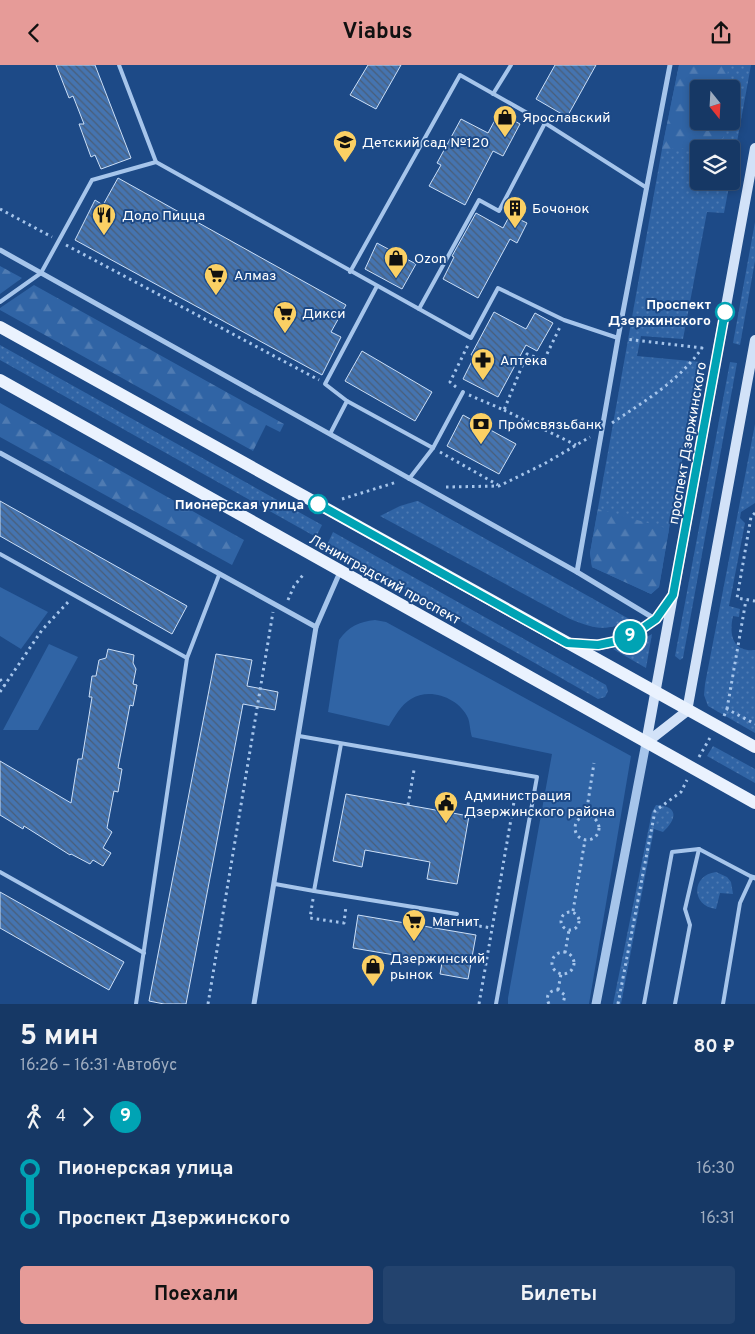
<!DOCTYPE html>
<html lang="ru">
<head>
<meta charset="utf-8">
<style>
  body { margin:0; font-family:Overpass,sans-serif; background:#23436e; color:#f1f3f6; height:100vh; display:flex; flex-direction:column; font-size:19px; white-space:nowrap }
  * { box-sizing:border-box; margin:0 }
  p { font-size:16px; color:#9eacbf }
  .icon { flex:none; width:28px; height:28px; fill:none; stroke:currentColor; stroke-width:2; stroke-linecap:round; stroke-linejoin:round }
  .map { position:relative; height:939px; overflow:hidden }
  .sheet { display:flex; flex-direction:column; background:#163865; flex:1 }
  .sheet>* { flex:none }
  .badge { padding:0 10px; border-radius:16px; font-size:18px; line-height:32px }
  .needle { width:32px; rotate:162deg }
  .tools { position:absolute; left:690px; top:15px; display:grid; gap:10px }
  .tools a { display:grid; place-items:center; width:50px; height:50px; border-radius:5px; background:#163865; box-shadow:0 2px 8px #0003,0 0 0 1px #355279; font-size:25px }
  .map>.badge { position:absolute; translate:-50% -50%; box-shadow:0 0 0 2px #fff }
  .legs { display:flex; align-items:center; gap:8px; height:55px; padding:0 20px; font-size:16px }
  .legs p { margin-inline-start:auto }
  .summary { display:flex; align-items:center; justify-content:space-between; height:85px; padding:0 20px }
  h1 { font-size:28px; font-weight:700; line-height:38px }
  .action { display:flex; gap:10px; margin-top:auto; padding:10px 20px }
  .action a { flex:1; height:58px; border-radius:5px; background:#e69b98; color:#111; font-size:20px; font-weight:700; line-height:58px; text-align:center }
  .action a+a { background:#23436e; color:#f1f3f6 }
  ul { padding:0 20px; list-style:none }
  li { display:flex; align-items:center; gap:18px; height:50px; font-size:19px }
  li i { display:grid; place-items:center; width:8px; height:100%; margin:0 6px; background:currentColor }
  li i::after { content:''; width:12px; height:12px; margin:-6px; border:4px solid; border-radius:50%; background:#163865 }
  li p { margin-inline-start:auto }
  li:first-child i { background:linear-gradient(#0000 50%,currentColor 0) }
  li:last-child i { background:linear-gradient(currentColor 50%,#0000 0) }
  header { display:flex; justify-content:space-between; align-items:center; height:65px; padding:0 20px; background:#e69b98; color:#111; font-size:22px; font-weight:700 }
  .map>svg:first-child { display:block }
</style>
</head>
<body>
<header><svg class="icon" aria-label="back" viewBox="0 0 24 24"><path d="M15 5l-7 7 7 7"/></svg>Viabus<svg class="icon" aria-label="share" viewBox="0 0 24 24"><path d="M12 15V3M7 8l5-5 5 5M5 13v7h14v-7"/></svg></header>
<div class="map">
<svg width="755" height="939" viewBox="0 0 755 939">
  <defs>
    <pattern id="grass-dots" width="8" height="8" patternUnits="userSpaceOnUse" patternTransform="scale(1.25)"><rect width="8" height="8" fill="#3064a5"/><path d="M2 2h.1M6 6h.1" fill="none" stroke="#4f7bb2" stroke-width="1.8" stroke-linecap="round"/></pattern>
    <pattern id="forest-firs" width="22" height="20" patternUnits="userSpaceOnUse" patternTransform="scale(1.25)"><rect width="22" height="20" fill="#3064a5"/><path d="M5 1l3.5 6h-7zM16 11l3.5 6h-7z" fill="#4f7bb2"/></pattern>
    <pattern id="building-back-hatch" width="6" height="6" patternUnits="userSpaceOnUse" patternTransform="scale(1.25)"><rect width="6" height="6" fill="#4574b0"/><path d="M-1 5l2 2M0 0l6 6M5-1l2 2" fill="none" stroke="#495e79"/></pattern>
  </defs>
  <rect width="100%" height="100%" fill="#1d4a87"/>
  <g fill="url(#grass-dots)" fill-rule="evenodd">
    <path d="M 679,0 L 751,0 L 731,110 L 731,84 L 699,84 L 699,116 L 730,116 L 724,148 L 707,147 L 683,274 L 641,271 L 637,291 L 701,297 L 669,464 L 659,522 L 651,529 L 592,502 L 590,488 L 662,84 ZM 699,24 L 731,24 L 731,56 L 699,56 Z"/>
    <polygon points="755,157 755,196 740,280 733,278"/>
    <polygon points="0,280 322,460 316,472 0,295"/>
    <polygon points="730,297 737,298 683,593 680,595 675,591"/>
    <path d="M 755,359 L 755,438 L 741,447 L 740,453 L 745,458 L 729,541 L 740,544 L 739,552 L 733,551 C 729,569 732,587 755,585 L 755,668 L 708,641 L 704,630 L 705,619 Z"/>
    <path d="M 417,436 L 418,436 L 631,555 C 605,567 596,564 570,554 L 380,451 L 400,441 Z"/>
    <polygon points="333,467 606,620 608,626 605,632 598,634 327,480"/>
    <polygon points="652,569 646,603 613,584 636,578"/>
    <polygon points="713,681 755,704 755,718 707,691"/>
    <path d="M 656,740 C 679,741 677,754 663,767 L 654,764 L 621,939 L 613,939 L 652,747 Z"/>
    <path d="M 716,807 L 727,812 L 731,817 L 733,829 L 720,828 L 716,844 C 691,841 691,810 716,807 Z"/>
  </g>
  <g fill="url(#forest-firs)">
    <polygon points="679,0 728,0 727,24 699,24 699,56 725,56 723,73 698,83 662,84"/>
    <polygon points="0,201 22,213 0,229"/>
    <polygon points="34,220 284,359 280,367 266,360 253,386 0,245 0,243"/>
    <polygon points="0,338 244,475 232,500 0,372"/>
    <polygon points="598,444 669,464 659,522 651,529 592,502 590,488"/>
  </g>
  <g fill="#3064a5">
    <polygon points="0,522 48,547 21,584 0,571"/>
    <path d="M 375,555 L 386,557 L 631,691 L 589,939 L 508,939 L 508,933 L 552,689 L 472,672 C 470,666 470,658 468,653 C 459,633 430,622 411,634 C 401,640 395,651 389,661 L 328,647 L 339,575 C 349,561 359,557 375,555 Z"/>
    <polygon points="49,579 78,592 38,665 3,665"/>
  </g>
  <g fill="url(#building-back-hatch)" stroke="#cbdff8">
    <polygon points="56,0 95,0 131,93 101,104 95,90 91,92 79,59 84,59 73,31 69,33"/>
    <polygon points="368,0 401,0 376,44 350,30"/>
    <polygon points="555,0 596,0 567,52 536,34"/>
    <polygon points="508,52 520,59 503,91 493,86 465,140 429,121 441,100 437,98 461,54 488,68 495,55 504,60"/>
    <polygon points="118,113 346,240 331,267 341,272 322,310 75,175 95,135 103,140"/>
    <polygon points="476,148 503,163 510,150 527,158 517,178 510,174 478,233 443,214 454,192 452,191"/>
    <polygon points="377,178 416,199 402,224 365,204"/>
    <polygon points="494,247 526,264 535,248 553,258 537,286 526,280 498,332 463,314 474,292 471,290"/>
    <polygon points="362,286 432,327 415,356 345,316"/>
    <polygon points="463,350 516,379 499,409 447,381"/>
    <polygon points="0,436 187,541 172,569 0,471"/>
    <polygon points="108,584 134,590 133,598 136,604 133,619 137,620 133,641 130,640 118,703 122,704 118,727 114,726 107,763 112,767 103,783 111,788 103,801 93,795 90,799 71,789 70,790 24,761 23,764 0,750 0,696 71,738 78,694 82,694 92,632 89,632 92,611 96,611 99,595 106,593"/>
    <polygon points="216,589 252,595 247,621 278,627 275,645 243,639 186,939 164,939 149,936"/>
    <polygon points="346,729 469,751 457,819 427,814 430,797 365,785 362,802 333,796"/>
    <polygon points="0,827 124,897 109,925 0,863"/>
    <polygon points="358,850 476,870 468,914 440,909 442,898 353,883"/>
  </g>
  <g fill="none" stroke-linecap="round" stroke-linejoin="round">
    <g stroke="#a6c5eb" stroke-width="3" stroke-dasharray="2.5 4" stroke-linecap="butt">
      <polyline points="0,144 52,172"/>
      <polyline points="66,180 319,315"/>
      <polyline points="456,322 450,317 468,280"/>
      <polyline points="469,330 504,345 527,289 544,295 560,262"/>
      <polyline points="504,345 576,380"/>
      <path d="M 612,358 C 646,335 678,317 702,283 L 626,274"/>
      <polyline points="440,387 498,420"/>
      <polyline points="446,422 499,421 544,399 590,372"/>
      <polyline points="342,434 397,417"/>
      <polyline points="755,448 751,452 737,533 755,536"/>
      <polyline points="288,535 294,521 303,510"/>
      <polyline points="0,614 5,621"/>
      <polyline points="0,627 42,565 69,536"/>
      <polyline points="727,644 746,535"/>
      <polyline points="724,651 727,644 755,659"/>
      <polyline points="699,692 711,671"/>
      <polyline points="408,740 414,705"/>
      <polyline points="586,750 594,698"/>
      <circle cx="587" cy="763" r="12"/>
      <polyline points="313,834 310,853 344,858 346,841"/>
      <polyline points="573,846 585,775"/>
      <circle cx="570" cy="856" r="9"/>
      <polyline points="460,858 492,863"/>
      <circle cx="563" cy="898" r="11"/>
      <polyline points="565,888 569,865"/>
      <polyline points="558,925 561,909"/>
      <polyline points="208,939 273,547"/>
      <polyline points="479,939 515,731"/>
      <path d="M 549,939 C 545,931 549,925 558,925 L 565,930 L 563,939"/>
      <polyline points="618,939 655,746 681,727 687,715"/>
    </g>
    <g stroke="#a6c5eb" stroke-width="4">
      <polyline points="119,0 156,97 471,273 498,223 564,255 618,273"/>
      <polyline points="493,29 511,0"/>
      <polyline points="350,207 460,10 545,58"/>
      <polyline points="0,237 41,208 92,115 156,97"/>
      <polyline points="419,244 479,135 499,146 545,58 647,123"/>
      <polyline points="347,336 433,383 463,327"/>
      <polyline points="330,369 347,336 325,319 377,221"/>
      <polyline points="409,414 433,383"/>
      <polyline points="0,489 187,593"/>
      <polyline points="299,671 537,712 496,939"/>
      <polyline points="0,807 144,888"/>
      <polyline points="275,819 314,826 341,679"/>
      <polyline points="314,826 457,849"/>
      <polyline points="136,939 187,593 219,510"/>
      <polyline points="644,939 672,787 699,784 752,812 740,838 723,939"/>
      <polyline points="675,939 690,860 685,844 699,784"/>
    </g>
    <g stroke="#a6c5eb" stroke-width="5">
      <polyline points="0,185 577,507 655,554"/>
      <polyline points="0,388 316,562"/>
      <polyline points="577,507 618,273 670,0"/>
      <polyline points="752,812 755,813"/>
      <polyline points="254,939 316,562 340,507"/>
    </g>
    <polyline stroke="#a6c5eb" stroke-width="9" points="596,939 646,678"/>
    <g stroke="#d2e2f8" stroke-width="10">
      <polyline points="568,578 599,580 627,574 656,554 671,533"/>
      <polyline points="646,678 755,83"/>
      <polyline points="646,678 687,646 755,275"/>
    </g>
    <g stroke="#eaf2fe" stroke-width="12">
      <polyline points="0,262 755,682"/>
      <polyline points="0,315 755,738"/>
    </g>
  </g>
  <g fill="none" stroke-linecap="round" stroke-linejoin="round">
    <g stroke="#fff" stroke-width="11">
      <polyline id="line-1" points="318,439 567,578 598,580 627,574 656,554 673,530 725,247"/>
    </g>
    <use href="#line-1" stroke="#00a3b4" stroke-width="8"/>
  </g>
  <defs>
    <g id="shop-pin" transform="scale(1.25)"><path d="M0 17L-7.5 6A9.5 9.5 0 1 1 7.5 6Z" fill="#fbd064" stroke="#1d4a87"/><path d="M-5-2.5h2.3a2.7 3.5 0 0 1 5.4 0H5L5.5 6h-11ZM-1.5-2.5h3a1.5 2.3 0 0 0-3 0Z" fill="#111"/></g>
    <g id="school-pin" transform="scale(1.25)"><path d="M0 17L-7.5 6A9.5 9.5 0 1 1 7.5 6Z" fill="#fbd064" stroke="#1d4a87"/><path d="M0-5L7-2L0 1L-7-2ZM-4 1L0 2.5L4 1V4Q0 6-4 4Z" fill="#111"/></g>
    <g id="building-pin" transform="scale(1.25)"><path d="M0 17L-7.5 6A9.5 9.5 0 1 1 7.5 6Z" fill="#fbd064" stroke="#1d4a87"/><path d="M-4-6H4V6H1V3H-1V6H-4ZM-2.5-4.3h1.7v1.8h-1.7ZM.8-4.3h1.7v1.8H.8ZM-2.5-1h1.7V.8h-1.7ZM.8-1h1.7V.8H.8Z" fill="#111"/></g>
    <g id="restaurant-pin" transform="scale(1.25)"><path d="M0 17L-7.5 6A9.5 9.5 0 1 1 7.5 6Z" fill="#fbd064" stroke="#1d4a87"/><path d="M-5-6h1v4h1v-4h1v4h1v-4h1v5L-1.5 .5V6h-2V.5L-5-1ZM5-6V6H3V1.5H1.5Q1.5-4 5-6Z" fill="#111"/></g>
    <g id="supermarket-pin" transform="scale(1.25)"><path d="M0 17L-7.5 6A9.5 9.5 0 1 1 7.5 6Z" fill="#fbd064" stroke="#1d4a87"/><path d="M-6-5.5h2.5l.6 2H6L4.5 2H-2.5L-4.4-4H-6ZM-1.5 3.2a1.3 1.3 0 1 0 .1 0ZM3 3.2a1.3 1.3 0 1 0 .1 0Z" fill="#111"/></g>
    <g id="pharmacy-pin" transform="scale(1.25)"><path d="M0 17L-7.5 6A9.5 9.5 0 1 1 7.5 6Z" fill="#fbd064" stroke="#1d4a87"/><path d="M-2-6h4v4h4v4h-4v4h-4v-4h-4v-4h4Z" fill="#111"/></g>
    <g id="bank-pin" transform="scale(1.25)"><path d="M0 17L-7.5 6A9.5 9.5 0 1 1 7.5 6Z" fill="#fbd064" stroke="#1d4a87"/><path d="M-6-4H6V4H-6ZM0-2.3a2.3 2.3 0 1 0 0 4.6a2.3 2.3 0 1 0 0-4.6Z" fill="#111"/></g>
    <g id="civic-pin" transform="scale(1.25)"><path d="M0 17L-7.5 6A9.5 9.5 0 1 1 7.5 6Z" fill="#fbd064" stroke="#1d4a87"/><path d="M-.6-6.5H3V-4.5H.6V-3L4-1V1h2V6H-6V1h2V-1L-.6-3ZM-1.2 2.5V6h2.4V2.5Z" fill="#111"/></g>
  </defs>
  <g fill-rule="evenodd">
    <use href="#shop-pin" x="505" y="52"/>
    <use href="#school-pin" x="345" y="77"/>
    <use href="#building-pin" x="515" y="143"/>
    <use href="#restaurant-pin" x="104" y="150"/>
    <use href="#shop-pin" x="396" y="193"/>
    <use href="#supermarket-pin" x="216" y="210"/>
    <use href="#supermarket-pin" x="285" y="248"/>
    <use href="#pharmacy-pin" x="483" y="295"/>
    <use href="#bank-pin" x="481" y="359"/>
    <use href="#civic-pin" x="446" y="738"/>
    <use href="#supermarket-pin" x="414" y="856"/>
    <use href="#shop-pin" x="373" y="901"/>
  </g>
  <g fill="#fff" stroke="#00a3b4" stroke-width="2.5">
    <circle cx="725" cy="247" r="9"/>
    <circle cx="318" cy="439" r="9"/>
  </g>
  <g text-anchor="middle" stroke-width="4" stroke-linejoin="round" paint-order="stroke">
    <g font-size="14" fill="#fff" stroke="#1d4a87" text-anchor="start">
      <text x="522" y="57">Ярославский</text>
      <text x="362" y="82">Детский сад №120</text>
      <text x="532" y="148">Бочонок</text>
      <text x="122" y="155">Додо Пицца</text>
      <text x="414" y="198">Ozon</text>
      <text x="234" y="215">Алмаз</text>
      <text x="302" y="253">Дикси</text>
      <text x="500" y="300">Аптека</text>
      <text x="498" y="364">Промсвязьбанк</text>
      <text x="464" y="735">Администрация<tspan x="464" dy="16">Дзержинского района</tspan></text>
      <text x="432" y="861">Магнит</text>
      <text x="390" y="898">Дзержинский<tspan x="390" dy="16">рынок</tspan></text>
    </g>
    <g font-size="14" font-weight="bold" fill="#fff" stroke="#1d4a87" text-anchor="end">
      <text x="711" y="244">Проспект<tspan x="711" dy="16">Дзержинского</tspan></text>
      <text x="304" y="444">Пионерская улица</text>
    </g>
    <g font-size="14" fill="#fff" stroke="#1d4a87">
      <text transform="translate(687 378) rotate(-80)" y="5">проспект Дзержинского</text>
      <text transform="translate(385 514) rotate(29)" y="5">Ленинградский проспект</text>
    </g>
  </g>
</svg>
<div class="tools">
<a><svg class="needle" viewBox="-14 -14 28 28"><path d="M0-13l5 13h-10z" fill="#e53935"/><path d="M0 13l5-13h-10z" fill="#9eacbf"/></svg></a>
<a><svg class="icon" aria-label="layers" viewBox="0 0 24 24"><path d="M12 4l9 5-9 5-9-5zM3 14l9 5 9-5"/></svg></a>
</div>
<b class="badge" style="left:630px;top:572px;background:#00a3b4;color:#fff">9</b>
</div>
<section class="sheet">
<div class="summary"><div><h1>5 мин</h1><p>16:26 – 16:31 · Автобус</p></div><b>80 ₽</b></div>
<div class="legs"><svg class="icon" aria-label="walk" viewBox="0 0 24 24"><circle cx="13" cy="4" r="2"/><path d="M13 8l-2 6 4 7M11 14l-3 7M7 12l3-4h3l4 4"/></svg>4<svg class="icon" aria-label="forward" viewBox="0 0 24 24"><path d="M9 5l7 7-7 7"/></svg><b class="badge" style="background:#00a3b4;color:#fff">9</b></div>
<ul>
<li><i style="color:#00a3b4"></i><b>Пионерская улица</b><p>16:30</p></li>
<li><i style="color:#00a3b4"></i><b>Проспект Дзержинского</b><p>16:31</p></li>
</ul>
<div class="action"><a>Поехали</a><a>Билеты</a></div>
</section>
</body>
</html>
